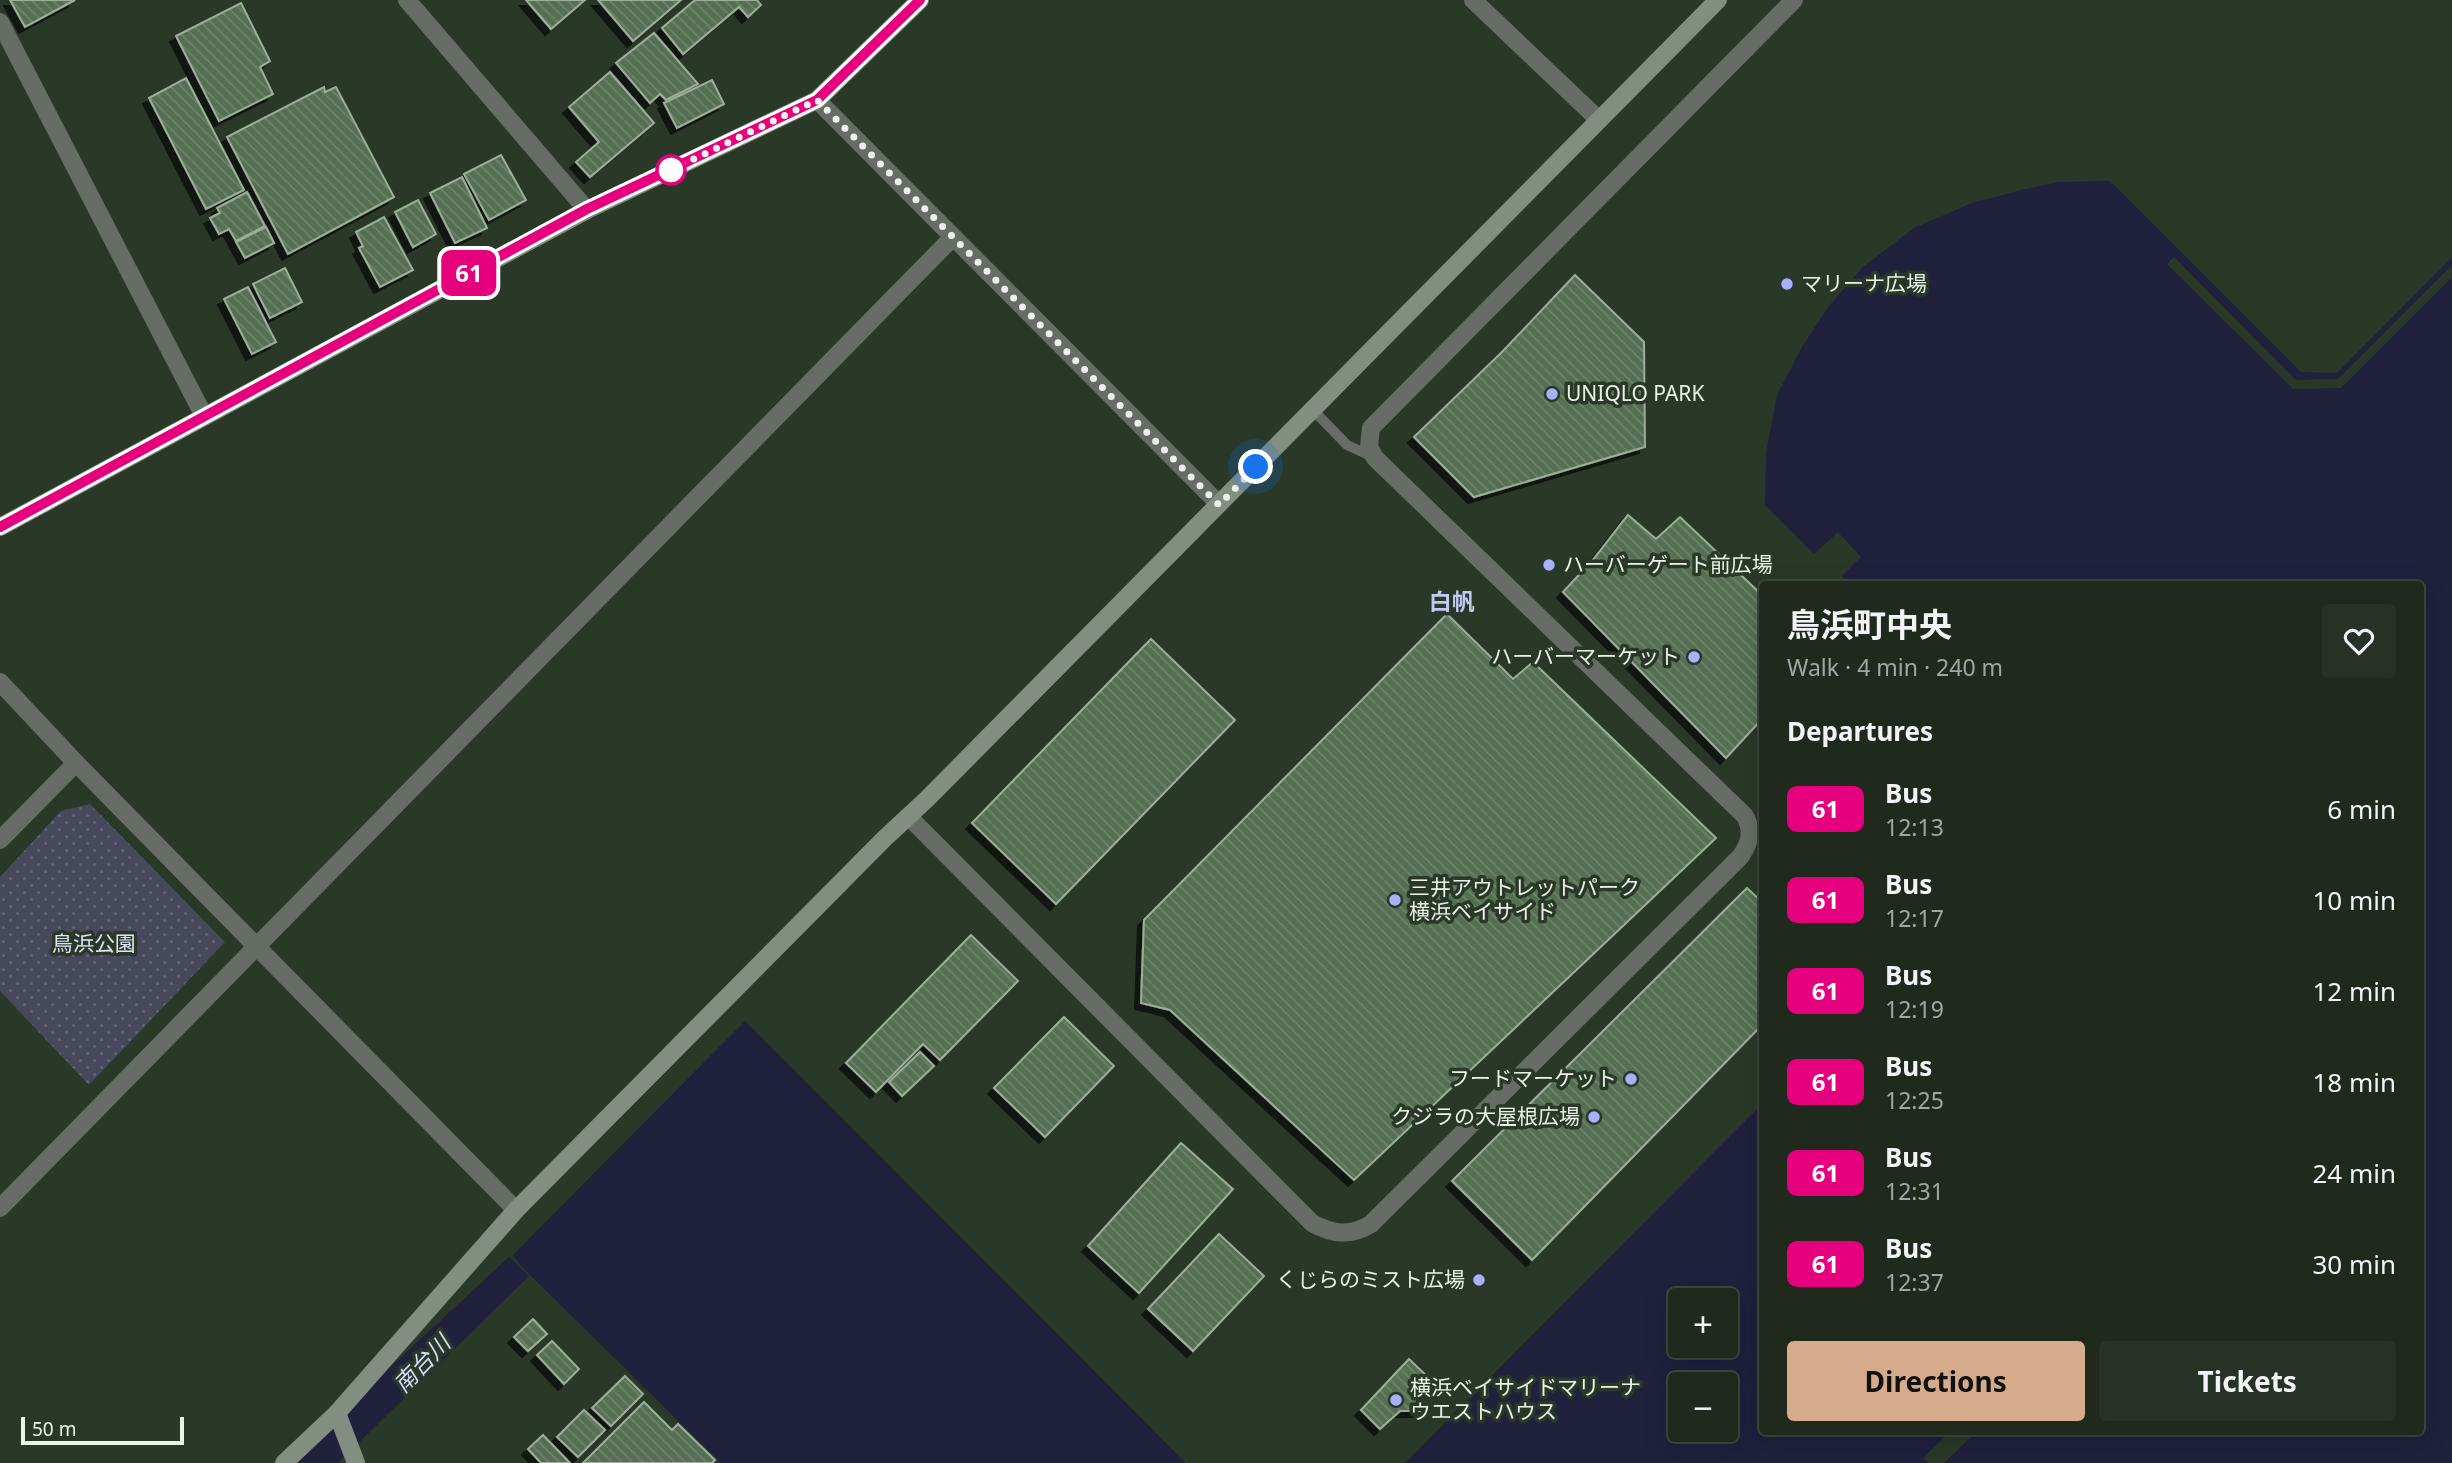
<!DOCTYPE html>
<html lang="en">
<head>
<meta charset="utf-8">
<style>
  body { margin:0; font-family:"Noto Sans","Noto Sans JP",sans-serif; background:#273226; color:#f1f3f6; height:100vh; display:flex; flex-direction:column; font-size:26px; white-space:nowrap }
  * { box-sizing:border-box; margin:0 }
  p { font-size:23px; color:#a1a7a4 }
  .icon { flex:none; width:38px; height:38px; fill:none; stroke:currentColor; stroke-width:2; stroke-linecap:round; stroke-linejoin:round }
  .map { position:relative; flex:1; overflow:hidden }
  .details { position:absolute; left:1759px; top:581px; width:665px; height:854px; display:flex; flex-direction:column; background:#1f2a1d; border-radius:7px; box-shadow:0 7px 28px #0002,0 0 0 2px #3c463b }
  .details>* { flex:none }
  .badge { padding:0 14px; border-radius:10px; font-size:24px; line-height:46px }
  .fabs { position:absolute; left:1668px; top:1288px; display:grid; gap:14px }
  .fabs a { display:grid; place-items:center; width:70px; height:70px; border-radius:7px; background:#1f2a1d; box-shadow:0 7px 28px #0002,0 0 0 2px #3c463b; font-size:35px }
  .scale { position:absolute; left:21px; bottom:18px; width:163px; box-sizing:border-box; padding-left:7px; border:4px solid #e9f3e8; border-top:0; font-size:19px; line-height:24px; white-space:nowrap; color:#e9f3e8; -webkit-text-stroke:5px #293827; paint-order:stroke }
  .you { position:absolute; width:35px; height:35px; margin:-18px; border:5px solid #fff; border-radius:50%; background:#1a73e8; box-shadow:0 0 0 10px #1a73e833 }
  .map>.badge { position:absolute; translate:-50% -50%; box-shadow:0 0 0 4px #fff }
  h2 { padding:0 28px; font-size:26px; line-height:63px }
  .round { display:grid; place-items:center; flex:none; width:74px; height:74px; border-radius:7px; background:#273226 }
  .headline { display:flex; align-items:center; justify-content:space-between; height:119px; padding:0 28px }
  h1 { font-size:33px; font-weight:700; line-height:52px }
  .primary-button { display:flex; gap:14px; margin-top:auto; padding:14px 28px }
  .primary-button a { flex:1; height:80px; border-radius:7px; background:#d6ab8b; color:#111; font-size:28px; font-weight:700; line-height:80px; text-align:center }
  .primary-button a+a { background:#273226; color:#f1f3f6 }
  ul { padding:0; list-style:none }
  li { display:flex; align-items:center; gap:21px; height:91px; padding:0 28px }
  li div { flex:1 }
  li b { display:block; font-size:26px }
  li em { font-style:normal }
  li .badge { min-width:77px; font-weight:700; text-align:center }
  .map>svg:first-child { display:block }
</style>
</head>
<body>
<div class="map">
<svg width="2452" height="1463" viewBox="0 0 2452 1463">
  <defs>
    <pattern id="park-dots" width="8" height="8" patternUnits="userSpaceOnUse" patternTransform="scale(1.75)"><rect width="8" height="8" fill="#46495c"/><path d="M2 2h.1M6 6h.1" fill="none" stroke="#616473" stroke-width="1.8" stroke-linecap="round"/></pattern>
    <pattern id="building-back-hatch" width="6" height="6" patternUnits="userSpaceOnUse" patternTransform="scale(1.75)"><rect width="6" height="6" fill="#566e52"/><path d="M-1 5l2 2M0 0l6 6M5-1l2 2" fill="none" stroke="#6e836b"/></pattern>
    <filter id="shadow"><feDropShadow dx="-6" dy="6" stdDeviation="0" flood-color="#0009"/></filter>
  </defs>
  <rect width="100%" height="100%" fill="#293827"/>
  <polygon fill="url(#park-dots)" points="90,804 225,942 89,1085 0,991 0,877 61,811"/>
  <g fill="#1f213d" fill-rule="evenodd">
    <path d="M 2110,181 L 2301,372 L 2337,373 L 2452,257 L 2452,1463 L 1405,1463 L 1762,1104 L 1762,1432 L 2420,1432 L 2420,584 L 1850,584 L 1842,576 L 1861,557 L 1838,532 L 1814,554 L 1765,505 L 1766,454 L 1777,395 L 1802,347 L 1829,306 L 1863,267 L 1914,228 L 1972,203 L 2025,189 L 2059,182 ZM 1680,1300 L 1726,1300 L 1726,1346 L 1680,1346 ZM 1680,1384 L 1726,1384 L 1726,1430 L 1680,1430 Z"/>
    <polygon points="745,1021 1186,1463 721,1463 520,1265 513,1255"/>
    <polygon points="509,1257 529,1276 338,1463 287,1463"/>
  </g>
  <g fill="#293827">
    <polygon points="2174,257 2296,380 2338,379 2452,265 2452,277 2341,388 2293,389 2167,264"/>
    <polygon points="1950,1432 1976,1432 1944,1463 1929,1463 1923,1458"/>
  </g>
  <g fill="url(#building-back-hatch)" stroke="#9daf9a" stroke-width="2" filter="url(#shadow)">
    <polygon points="10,0 75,0 25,27"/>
    <polygon points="526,0 585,0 551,29"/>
    <polygon points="598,0 681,0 633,41"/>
    <polygon points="695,0 757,0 761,5 748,17 739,7 683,54 662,28"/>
    <polygon points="241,3 270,61 260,67 273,94 219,121 176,36"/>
    <polygon points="654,33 698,84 666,100 660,94 650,103 616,63"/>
    <polygon points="610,72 654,123 590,177 576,162 599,142 569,107"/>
    <polygon points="186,78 244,190 206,209 149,98"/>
    <polygon points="712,80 724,104 677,128 664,103"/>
    <polygon points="324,87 325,92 336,87 394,197 288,254 227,137"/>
    <polygon points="501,155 526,200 489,220 464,174"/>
    <polygon points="462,177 487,228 455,243 430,193"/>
    <polygon points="247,192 265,226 236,241 229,229 219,234 210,218 220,213 217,208"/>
    <polygon points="418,200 436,234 413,247 395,212"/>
    <polygon points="384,217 413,270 380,287 359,248 363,246 356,232"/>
    <polygon points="266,227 274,243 245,258 236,242"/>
    <polygon points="285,268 302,302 270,318 253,284"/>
    <polygon points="1575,275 1644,342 1645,447 1474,497 1414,437 1503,351"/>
    <polygon points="248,287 276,342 252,354 224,299"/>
    <polygon points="1628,515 1656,539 1680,517 1762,595 1762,719 1726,758 1563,592 1592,561"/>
    <polygon points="1447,614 1513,679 1533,662 1716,838 1354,1180 1170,1010 1141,1003 1144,920"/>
    <polygon points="1151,639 1235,720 1056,904 972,823"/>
    <polygon points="1747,888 1762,902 1762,1025 1532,1260 1452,1181"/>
    <polygon points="971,935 1018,981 940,1060 923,1044 876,1092 846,1063"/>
    <polygon points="1064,1017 1114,1066 1045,1137 994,1088"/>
    <polygon points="920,1052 934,1066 902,1096 889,1082"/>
    <polygon points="1181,1143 1233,1189 1139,1293 1088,1246"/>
    <polygon points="1219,1234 1264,1276 1193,1351 1148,1309"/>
    <polygon points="533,1319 547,1334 528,1351 514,1337"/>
    <polygon points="552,1341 579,1369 564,1384 537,1355"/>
    <polygon points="1409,1359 1430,1379 1422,1390 1420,1411 1400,1411 1380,1429 1361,1410"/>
    <polygon points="625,1376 643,1394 611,1426 592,1408"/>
    <polygon points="644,1402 672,1430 678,1424 715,1460 712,1463 583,1463"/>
    <polygon points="584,1410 605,1430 578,1457 557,1437"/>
    <polygon points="543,1435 570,1463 541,1463 528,1449"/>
  </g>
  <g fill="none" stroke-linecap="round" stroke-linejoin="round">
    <polyline stroke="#666d65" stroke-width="10" points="1313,410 1347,445 1371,456"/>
    <g stroke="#666d65" stroke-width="18">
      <polyline points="407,0 587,210"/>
      <polyline points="1473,0 1599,120"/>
      <polyline points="0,22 204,416"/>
      <polyline points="817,100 1219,504"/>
      <polyline points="0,682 76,763 516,1210"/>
      <path d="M 909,817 L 1312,1223 C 1332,1234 1350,1237 1371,1224 L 1741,856 C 1750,842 1753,831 1745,816 L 1375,458 L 1369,447 L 1371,428 L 1794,0"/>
      <polyline points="0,840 76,763"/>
      <polyline points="0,1208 953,237"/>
    </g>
    <g stroke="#828e80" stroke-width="18">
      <polyline points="0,527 587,210 817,100 920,0"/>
      <polyline points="337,1413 356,1463"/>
      <polyline points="284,1463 337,1413 516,1210 885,838 927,799 1718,0"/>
    </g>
  </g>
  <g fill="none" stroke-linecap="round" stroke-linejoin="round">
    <g stroke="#fff" stroke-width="16">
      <polyline id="line" points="0,527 587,209 817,100 920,0"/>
    </g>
    <use href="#line" stroke="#e6007e" stroke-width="10"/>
    <polyline stroke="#e9f3e8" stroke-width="7" stroke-dasharray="0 12.6" points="671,170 817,100 1219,505 1256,467"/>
  </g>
  <circle fill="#fff" stroke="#e6007e" stroke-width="3.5" cx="671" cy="170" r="14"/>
  <g fill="#a7b1fc" stroke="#293827" stroke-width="2.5">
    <circle cx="1787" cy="284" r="7"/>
    <circle cx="1552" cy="394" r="7"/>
    <circle cx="1549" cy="565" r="7"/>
    <circle cx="1694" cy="657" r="7"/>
    <circle cx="1395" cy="900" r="7"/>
    <circle cx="1631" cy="1079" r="7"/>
    <circle cx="1594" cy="1117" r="7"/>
    <circle cx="1479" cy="1280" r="7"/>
    <circle cx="1396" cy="1400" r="7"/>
  </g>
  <g text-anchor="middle" stroke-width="7" stroke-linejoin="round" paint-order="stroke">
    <g font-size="21" fill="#e9f3e8" stroke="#293827" text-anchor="start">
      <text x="1801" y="291">マリーナ広場</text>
      <text x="1566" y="401">UNIQLO PARK</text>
      <text x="1563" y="572">ハーバーゲート前広場</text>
      <text x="1680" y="664" text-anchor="end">ハーバーマーケット</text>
      <text x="1409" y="895">三井アウトレットパーク<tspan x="1409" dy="24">横浜ベイサイド</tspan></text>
      <text x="1617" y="1086" text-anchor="end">フードマーケット</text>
      <text x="1580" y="1124" text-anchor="end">クジラの大屋根広場</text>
      <text x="1465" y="1287" text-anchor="end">くじらのミスト広場</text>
      <text x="1410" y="1395">横浜ベイサイドマリーナ<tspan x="1410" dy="24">ウエストハウス</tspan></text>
    </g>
    <g font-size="21" fill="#dfe3fb" stroke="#293827">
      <text x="94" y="951">鳥浜公園</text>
    </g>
    <g font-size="23" font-weight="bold" fill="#c2c9f4" stroke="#293827">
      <text x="1452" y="610">白帆</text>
    </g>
    <g font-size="23" font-style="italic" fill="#d5dafe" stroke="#293827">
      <text transform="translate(422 1364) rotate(-46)" y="8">南台川</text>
    </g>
  </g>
</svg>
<div class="fabs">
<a>+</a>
<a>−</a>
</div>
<div class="scale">50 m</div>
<div class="you" style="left:1256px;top:467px"></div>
<b class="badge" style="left:469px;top:273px;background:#e6007e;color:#fff">61</b>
<section class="details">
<div class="headline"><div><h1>鳥浜町中央</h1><p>Walk · 4 min · 240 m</p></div><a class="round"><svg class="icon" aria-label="heart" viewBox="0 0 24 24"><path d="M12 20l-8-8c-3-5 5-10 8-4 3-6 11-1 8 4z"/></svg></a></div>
<h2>Departures</h2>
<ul>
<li><span class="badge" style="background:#e6007e;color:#fff">61</span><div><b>Bus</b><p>12:13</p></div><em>6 min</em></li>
<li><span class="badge" style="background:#e6007e;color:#fff">61</span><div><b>Bus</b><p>12:17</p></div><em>10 min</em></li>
<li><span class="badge" style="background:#e6007e;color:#fff">61</span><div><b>Bus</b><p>12:19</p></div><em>12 min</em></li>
<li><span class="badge" style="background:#e6007e;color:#fff">61</span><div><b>Bus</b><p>12:25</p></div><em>18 min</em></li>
<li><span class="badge" style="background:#e6007e;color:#fff">61</span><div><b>Bus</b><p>12:31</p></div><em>24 min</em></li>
<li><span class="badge" style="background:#e6007e;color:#fff">61</span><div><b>Bus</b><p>12:37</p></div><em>30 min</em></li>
</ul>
<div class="primary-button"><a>Directions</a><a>Tickets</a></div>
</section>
</div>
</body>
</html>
